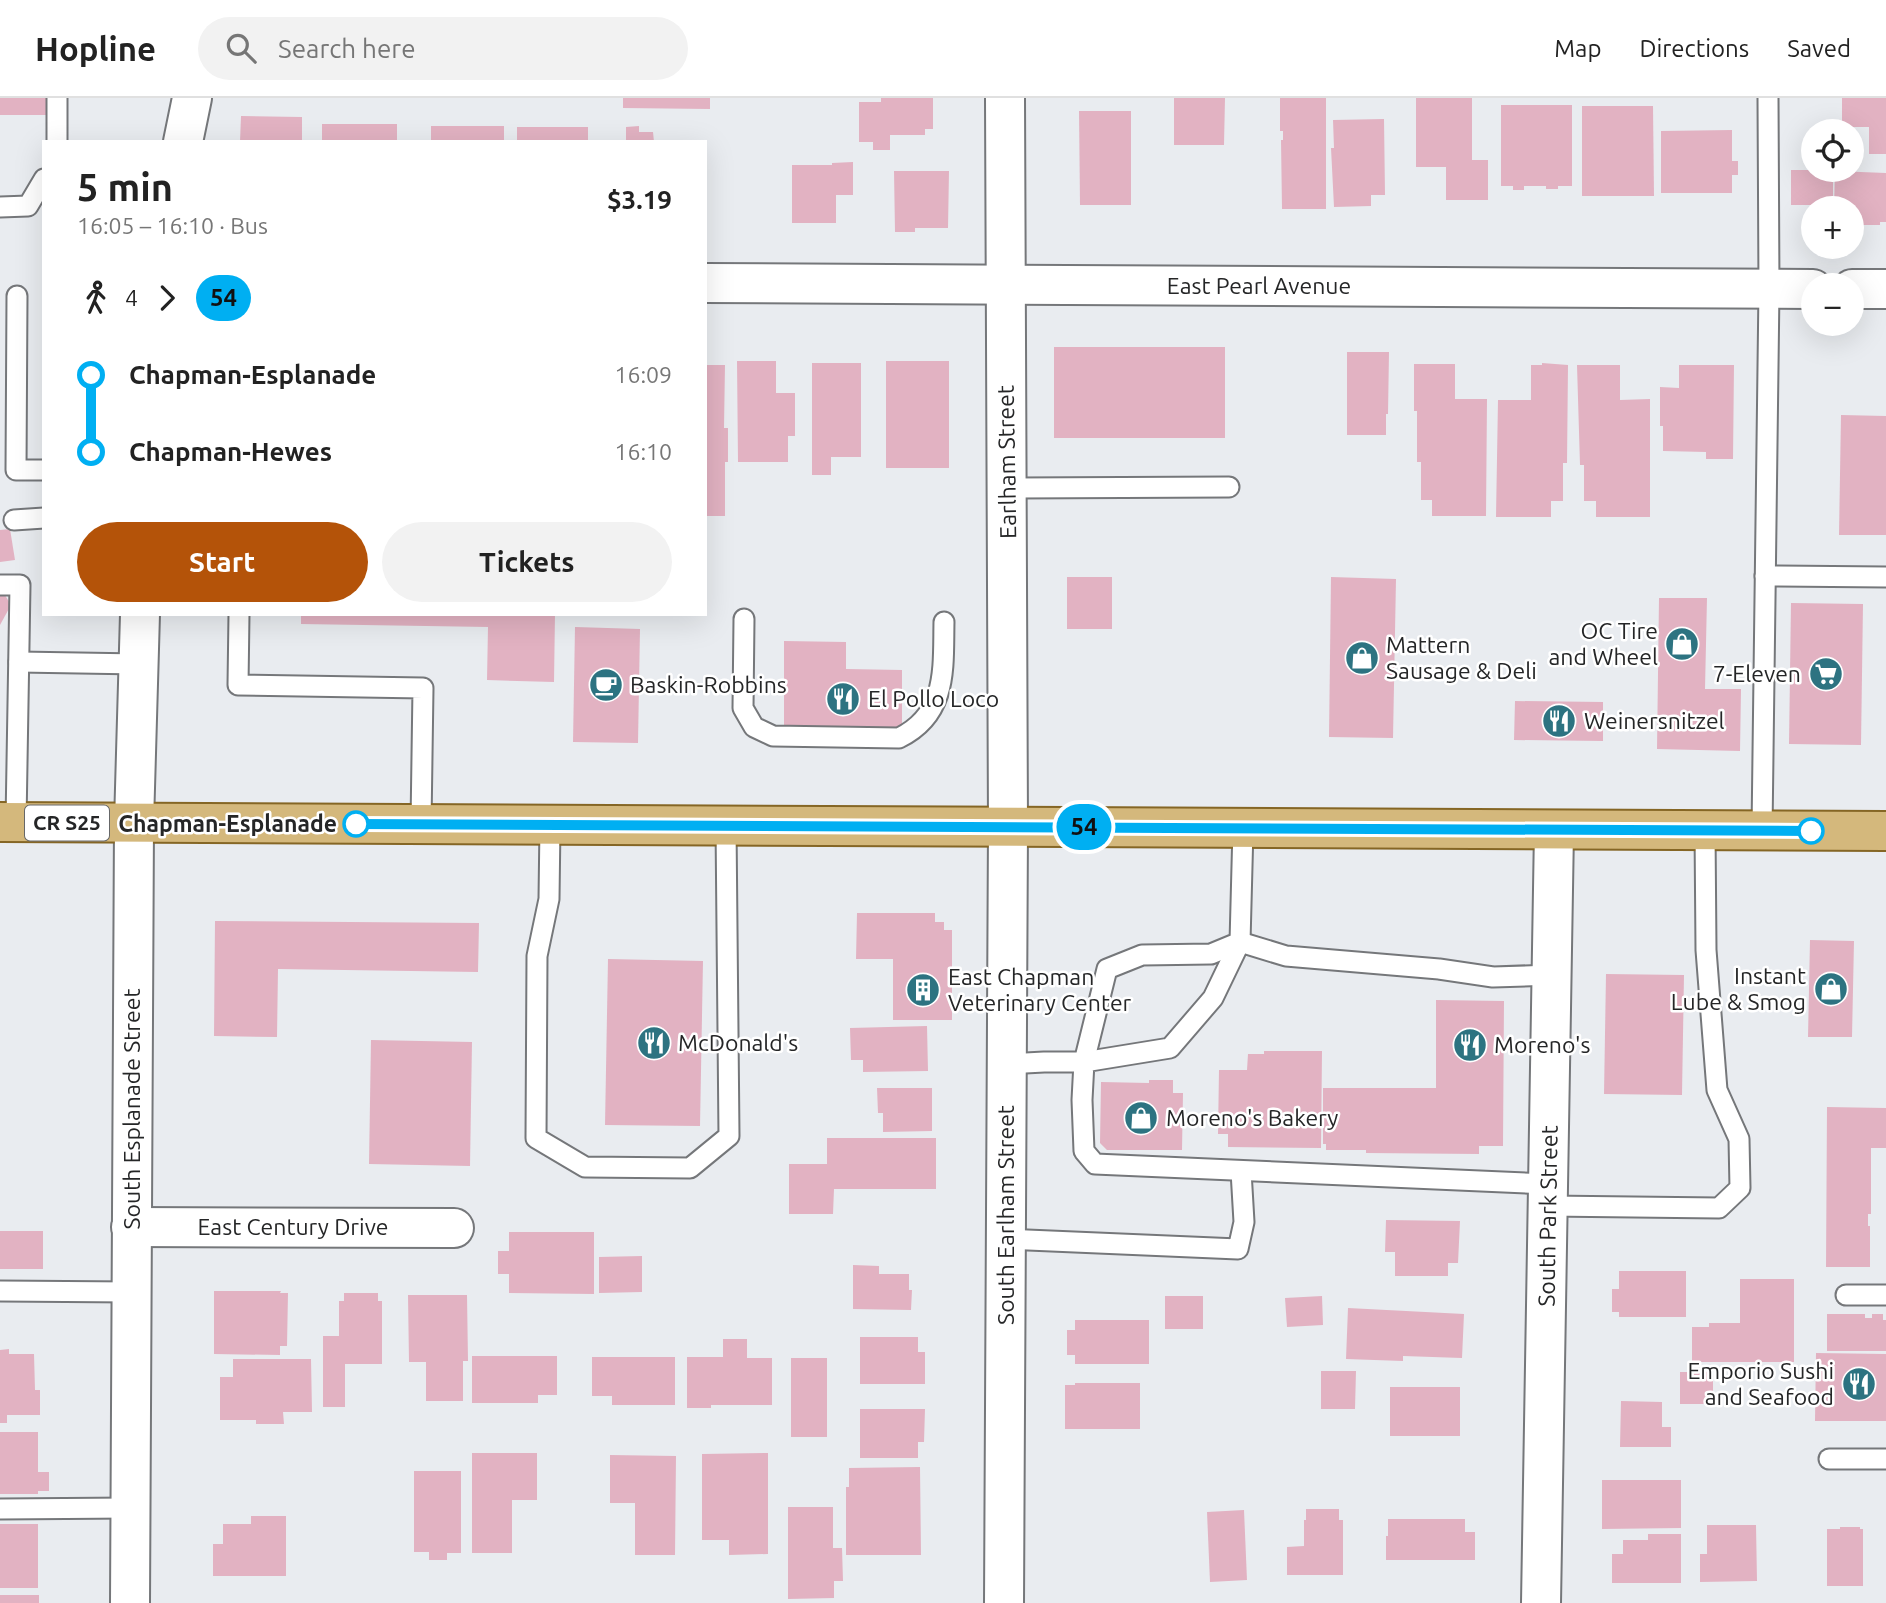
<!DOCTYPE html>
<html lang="en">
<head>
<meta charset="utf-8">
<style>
  body { margin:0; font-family:Ubuntu,sans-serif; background:#f2f2f2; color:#222; height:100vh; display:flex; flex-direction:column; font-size:26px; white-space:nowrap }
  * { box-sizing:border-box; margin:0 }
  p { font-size:23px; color:#767676 }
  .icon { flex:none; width:38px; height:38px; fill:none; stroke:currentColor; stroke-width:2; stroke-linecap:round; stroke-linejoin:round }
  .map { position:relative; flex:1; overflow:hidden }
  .drawer { position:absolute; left:42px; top:42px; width:665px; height:476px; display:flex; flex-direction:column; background:#fff; border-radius:0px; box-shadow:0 7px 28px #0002 }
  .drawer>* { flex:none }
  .badge { padding:0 14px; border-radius:23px; font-size:24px; line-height:46px }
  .fabs { position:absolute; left:1801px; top:21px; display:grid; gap:14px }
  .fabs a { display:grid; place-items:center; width:63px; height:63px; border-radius:50%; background:#fff; box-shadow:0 7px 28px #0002; font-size:35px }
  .map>.badge { position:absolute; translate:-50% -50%; box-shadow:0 0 0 4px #fff }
  .legs { display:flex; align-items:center; gap:10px; height:77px; padding:0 35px; font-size:23px }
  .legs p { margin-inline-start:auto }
  .summary { display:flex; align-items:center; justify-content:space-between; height:119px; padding:0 35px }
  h1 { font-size:38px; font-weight:700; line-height:52px }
  .action { display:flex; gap:14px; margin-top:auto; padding:14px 35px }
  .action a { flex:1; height:80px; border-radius:42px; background:#b45309; color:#fff; font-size:28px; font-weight:700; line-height:80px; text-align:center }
  .action a+a { background:#f2f2f2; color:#222 }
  ul { padding:0 35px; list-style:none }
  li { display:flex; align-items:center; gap:24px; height:77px; font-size:26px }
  li i { display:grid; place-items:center; width:10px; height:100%; margin:0 9px; background:currentColor }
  li i::after { content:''; width:18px; height:18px; margin:-9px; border:5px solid; border-radius:50%; background:#fff }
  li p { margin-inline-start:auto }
  li:first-child i { background:linear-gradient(#0000 50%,currentColor 0) }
  li:last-child i { background:linear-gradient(currentColor 50%,#0000 0) }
  header { display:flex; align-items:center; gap:42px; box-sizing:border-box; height:98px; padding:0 35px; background:#fff; border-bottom:2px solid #e0e0e0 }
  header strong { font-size:33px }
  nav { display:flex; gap:38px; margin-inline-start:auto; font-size:24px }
  .search { width:490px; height:63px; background:#f2f2f2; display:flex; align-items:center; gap:18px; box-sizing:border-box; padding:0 24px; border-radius:38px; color:#767676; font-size:26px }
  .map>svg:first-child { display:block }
</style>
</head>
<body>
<header>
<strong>Hopline</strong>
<div class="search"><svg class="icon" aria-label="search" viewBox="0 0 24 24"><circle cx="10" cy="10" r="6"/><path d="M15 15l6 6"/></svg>Search here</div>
<nav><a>Map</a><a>Directions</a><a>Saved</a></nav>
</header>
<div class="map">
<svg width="1886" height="1505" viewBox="0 0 1886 1505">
  <rect width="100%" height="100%" fill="#e9ecf0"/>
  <g fill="#e2b2c2">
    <rect x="0" y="0" width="46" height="17"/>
    <polygon points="623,0 710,0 710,11 623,10"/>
    <polygon points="881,0 933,0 933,31 925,31 925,37 890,37 890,52 873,52 873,44 859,44 859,4 881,4"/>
    <polygon points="1174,0 1225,0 1224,47 1174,47"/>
    <polygon points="1280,0 1326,0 1326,111 1282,111 1281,42 1283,42 1283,33 1280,33"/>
    <polygon points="1416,0 1472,0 1472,62 1488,62 1488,102 1446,102 1446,69 1416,69"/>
    <polygon points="1842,0 1886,0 1886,56 1869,56 1869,29 1842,29"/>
    <polygon points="1501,7 1572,7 1572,88 1558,88 1558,91 1546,91 1546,88 1524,88 1524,92 1513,92 1513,88 1501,88"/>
    <polygon points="1582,8 1653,8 1654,98 1582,98"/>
    <polygon points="1079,13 1131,13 1131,107 1080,107"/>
    <polygon points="241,18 302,19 302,44 240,44"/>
    <polygon points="1384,21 1385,97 1371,97 1371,108 1334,109 1331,50 1334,50 1333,22"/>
    <rect x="322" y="26" width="75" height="18"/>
    <rect x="431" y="28" width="73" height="16"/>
    <polygon points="639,28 639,34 653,34 654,44 626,44 626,29"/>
    <rect x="517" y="29" width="71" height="15"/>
    <polygon points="1732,32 1732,63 1738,63 1738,77 1732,77 1732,95 1661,95 1661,33"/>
    <polygon points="853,64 853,97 836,97 836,125 792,125 792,67 832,67 832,65"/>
    <rect x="1791" y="72" width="42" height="35"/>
    <polygon points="894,73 949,73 948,130 915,130 915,134 895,134"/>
    <polygon points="1835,73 1886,75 1886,124 1880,124 1880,127 1853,127 1852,110 1834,110"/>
    <rect x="1054" y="249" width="171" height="91"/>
    <polygon points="1347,254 1389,254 1388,316 1386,316 1386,337 1347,337"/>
    <polygon points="737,263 776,263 776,295 795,295 795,338 788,338 788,364 738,364"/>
    <rect x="886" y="263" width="63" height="107"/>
    <polygon points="812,265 861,265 861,359 831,359 831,377 812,377"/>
    <polygon points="1542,265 1568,267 1567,365 1563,365 1563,403 1551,403 1551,419 1496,419 1498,302 1531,302 1531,267 1542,267"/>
    <polygon points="1414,266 1455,266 1455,301 1487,301 1486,418 1432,418 1432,402 1421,402 1421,364 1417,364 1417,313 1414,313"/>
    <polygon points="705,267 725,267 724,330 728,330 728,364 725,364 725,418 705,418"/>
    <polygon points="1577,267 1620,267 1620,302 1650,301 1650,419 1596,419 1596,403 1584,403 1584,367 1580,367"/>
    <polygon points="1679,267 1734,267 1733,361 1706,361 1706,354 1663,353 1663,328 1660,328 1660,289 1679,290"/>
    <polygon points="1841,317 1886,318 1886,437 1839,437"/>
    <polygon points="10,431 15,462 0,464 0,432"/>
    <rect x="1067" y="479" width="45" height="52"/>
    <polygon points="1331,479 1396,481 1393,640 1329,639"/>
    <polygon points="0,489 11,507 0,527"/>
    <polygon points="1659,500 1707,500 1705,591 1741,591 1740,653 1657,651"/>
    <polygon points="1791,505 1863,506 1861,647 1789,646"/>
    <polygon points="301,516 555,516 554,584 487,582 488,529 301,526"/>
    <polygon points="575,529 640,531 638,645 573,644"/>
    <polygon points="784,543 846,544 846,571 902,572 902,631 784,629"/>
    <polygon points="1515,603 1603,604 1603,643 1514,642"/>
    <polygon points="857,815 935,815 935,824 944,824 944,832 952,832 952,922 893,922 893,861 856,861"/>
    <polygon points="215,823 479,825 478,874 278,871 277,939 214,938"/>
    <polygon points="1810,842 1854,843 1852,939 1808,939"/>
    <polygon points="608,861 703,863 700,1028 605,1027"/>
    <polygon points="1606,876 1684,877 1682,997 1604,996"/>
    <polygon points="1436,902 1504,903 1503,1048 1479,1048 1479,1056 1366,1055 1366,1052 1326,1052 1326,1046 1323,1046 1323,990 1436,990"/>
    <polygon points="927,928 928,973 863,974 863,962 851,962 850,930"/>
    <polygon points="371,942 472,944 470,1068 369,1066"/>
    <polygon points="1264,953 1322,953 1321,1050 1228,1049 1228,1036 1218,1036 1219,972 1247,972 1248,956 1264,956"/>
    <polygon points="1149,982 1173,982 1173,995 1183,995 1182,1052 1107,1052 1100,1045 1101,984 1149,985"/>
    <polygon points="877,990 932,990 932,1033 883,1034 883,1015 878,1015"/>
    <polygon points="1827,1009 1886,1010 1886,1050 1871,1050 1871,1116 1868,1116 1868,1128 1870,1128 1870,1169 1826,1169"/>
    <polygon points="827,1040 936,1040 936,1091 834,1091 833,1116 789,1116 789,1066 827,1066"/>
    <polygon points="1386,1122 1460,1123 1458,1165 1448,1165 1448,1178 1395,1178 1395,1154 1385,1154"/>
    <rect x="0" y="1133" width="43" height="38"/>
    <polygon points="509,1134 594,1134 594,1196 509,1195 509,1176 498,1176 498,1153 509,1153"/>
    <polygon points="642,1158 642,1194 599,1195 599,1159"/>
    <polygon points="853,1167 879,1168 879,1176 909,1176 909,1192 912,1192 911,1212 853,1211"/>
    <polygon points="1619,1173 1686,1173 1686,1219 1619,1219 1619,1214 1612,1214 1612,1191 1619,1191"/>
    <polygon points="1740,1181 1794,1181 1794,1264 1692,1264 1692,1229 1709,1229 1709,1225 1740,1225"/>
    <polygon points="214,1193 281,1193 280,1195 288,1195 287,1248 280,1248 280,1257 214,1256"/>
    <polygon points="344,1195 378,1195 378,1203 382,1203 382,1266 345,1266 345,1309 323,1309 323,1238 339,1238 339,1203 344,1203"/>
    <polygon points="408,1197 467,1197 468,1263 463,1263 463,1303 426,1303 426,1264 409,1264"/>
    <rect x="1165" y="1198" width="38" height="33"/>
    <polygon points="1322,1198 1323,1227 1287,1229 1285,1200"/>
    <polygon points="1348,1210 1464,1216 1462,1260 1403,1258 1403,1263 1346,1261"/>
    <polygon points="1827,1216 1865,1216 1865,1220 1872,1220 1872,1216 1883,1216 1883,1222 1886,1222 1886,1253 1827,1253"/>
    <polygon points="1075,1222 1149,1222 1149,1266 1075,1266 1075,1257 1067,1257 1067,1232 1075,1232"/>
    <polygon points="860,1239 918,1239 918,1254 925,1254 925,1286 860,1286"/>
    <polygon points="723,1241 747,1241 747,1260 772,1260 772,1307 711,1307 711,1310 687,1310 687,1259 723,1259"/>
    <polygon points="9,1251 9,1256 34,1256 35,1292 40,1292 40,1317 7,1317 7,1325 0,1325 0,1252"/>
    <polygon points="1816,1255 1886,1256 1886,1323 1815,1323"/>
    <polygon points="472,1258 557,1258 557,1297 538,1297 538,1305 472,1305"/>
    <polygon points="592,1259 675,1259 675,1307 612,1307 612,1298 592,1298"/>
    <rect x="791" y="1260" width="36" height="79"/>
    <polygon points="233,1261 311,1261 312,1314 283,1314 284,1326 256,1326 256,1322 220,1322 220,1279 233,1279"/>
    <polygon points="1321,1273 1356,1273 1355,1311 1321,1311"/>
    <rect x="1680" y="1274" width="33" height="32"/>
    <polygon points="1075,1285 1140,1285 1140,1331 1065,1331 1065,1287 1075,1287"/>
    <rect x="1390" y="1289" width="70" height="49"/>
    <polygon points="1621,1303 1662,1304 1662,1329 1671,1329 1671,1349 1620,1349"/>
    <polygon points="860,1311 925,1311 924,1344 918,1344 918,1360 860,1360"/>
    <polygon points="0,1334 38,1334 38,1374 49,1374 49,1393 38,1393 38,1396 0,1396"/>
    <polygon points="472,1355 537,1355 537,1402 512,1402 512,1455 472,1455"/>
    <polygon points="768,1355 768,1456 729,1457 729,1442 702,1442 702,1356"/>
    <polygon points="610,1357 676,1358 675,1457 635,1457 635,1405 610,1405"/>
    <polygon points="920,1369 921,1457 846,1457 846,1389 849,1389 849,1370"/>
    <polygon points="414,1373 461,1373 461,1455 447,1455 447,1462 429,1462 429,1454 414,1454"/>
    <polygon points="1602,1382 1681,1382 1681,1430 1602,1431"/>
    <polygon points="788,1409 833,1409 833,1450 842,1450 843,1483 834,1483 834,1500 788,1501"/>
    <polygon points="1306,1411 1339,1411 1339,1422 1343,1422 1343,1477 1287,1477 1287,1449 1304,1448 1304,1422 1306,1422"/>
    <polygon points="1244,1412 1247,1482 1210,1484 1207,1414"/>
    <polygon points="251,1418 286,1418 286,1478 213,1478 213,1446 223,1446 223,1426 251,1426"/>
    <polygon points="1388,1421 1465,1421 1465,1434 1475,1434 1475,1462 1386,1462 1386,1438 1388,1438"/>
    <rect x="0" y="1426" width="38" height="64"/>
    <polygon points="1707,1427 1756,1427 1757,1483 1700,1484 1700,1456 1707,1456"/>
    <polygon points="1840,1429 1860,1429 1860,1431 1863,1431 1863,1488 1827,1488 1827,1431 1840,1431"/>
    <polygon points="1648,1436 1681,1436 1681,1485 1612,1485 1612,1456 1623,1456 1623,1442 1648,1442"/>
    <rect x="0" y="1497" width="39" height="8"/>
  </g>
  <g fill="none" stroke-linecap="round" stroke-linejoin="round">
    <g stroke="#75777a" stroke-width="23">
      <g id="service">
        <polyline points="57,0 57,44"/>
        <polyline points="0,109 28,108 44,81"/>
        <polyline points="17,198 16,372 44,372"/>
        <polyline points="1007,390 1229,389"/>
        <polyline points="14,422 44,420"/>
        <polyline points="1765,478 1886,479"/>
        <polyline points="0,487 20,487 16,724"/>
        <polyline points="239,516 238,587 423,590 421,726"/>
        <path d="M 744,521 L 743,610 L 754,629 L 773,638 L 899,640 C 948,616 943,570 944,524"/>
        <polyline points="19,564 139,566"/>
        <polyline points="550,727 549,801 537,858 536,1040 585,1069 690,1070 729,1038 726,727"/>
        <polyline points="1762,733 1769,191 1768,0"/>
        <polyline points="1007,966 1044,964 1084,964 1107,871 1142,857 1211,856 1240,844 1243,730"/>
        <polyline points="1548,1086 1095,1066 1084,1053 1082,1002 1084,964 1170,950 1213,900 1240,844 1286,858 1439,871 1493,879 1552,877"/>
        <polyline points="1548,1108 1719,1110 1740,1090 1739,1041 1717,992 1706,852 1705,732"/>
        <polyline points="1006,1141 1238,1151 1244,1124 1241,1073"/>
        <polyline points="0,1193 131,1194"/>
        <polyline points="1846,1197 1886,1197"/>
        <polyline points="1829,1361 1886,1361"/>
        <polyline points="0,1411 130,1410"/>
      </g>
    </g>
    <g stroke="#75777a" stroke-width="42">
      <g id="minor">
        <polyline points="705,185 1813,191"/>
        <polyline points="1852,191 1886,191"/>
        <polyline points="131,1129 454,1130"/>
        <polyline points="1004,1505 1008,729 1005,0"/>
        <polyline points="1541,1505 1554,732"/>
      </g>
    </g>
    <g stroke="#75777a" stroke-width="42">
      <g id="tertiary">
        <polyline points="183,44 192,0"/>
        <polyline points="134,725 140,516"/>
      </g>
    </g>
    <g stroke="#75777a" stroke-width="42">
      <polyline id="secondary" points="130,1505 134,725"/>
    </g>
    <g stroke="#856625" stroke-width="42">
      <polyline id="primary" points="0,724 1886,733"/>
    </g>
    <use href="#service" stroke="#fff" stroke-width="19"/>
    <use href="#minor" stroke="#fff" stroke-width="38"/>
    <use href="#tertiary" stroke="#fff" stroke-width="38"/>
    <use href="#secondary" stroke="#fff" stroke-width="38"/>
    <use href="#primary" stroke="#d4b87c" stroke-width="38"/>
  </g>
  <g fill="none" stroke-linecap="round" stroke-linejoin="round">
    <g stroke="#fff" stroke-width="16">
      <polyline id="line-1" points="356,726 1811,733"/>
    </g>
    <use href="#line-1" stroke="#00aff2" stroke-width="10"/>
  </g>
  <defs>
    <g id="shop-disc" transform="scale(1.75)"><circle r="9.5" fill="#2d7381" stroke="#fff"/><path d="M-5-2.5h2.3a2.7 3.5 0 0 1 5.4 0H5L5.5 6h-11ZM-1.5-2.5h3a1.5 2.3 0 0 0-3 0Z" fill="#fff"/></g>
    <g id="supermarket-disc" transform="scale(1.75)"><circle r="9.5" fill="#2d7381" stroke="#fff"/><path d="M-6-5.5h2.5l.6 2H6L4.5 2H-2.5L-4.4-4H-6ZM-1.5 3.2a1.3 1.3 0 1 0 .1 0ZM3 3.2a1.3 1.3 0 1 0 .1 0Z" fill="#fff"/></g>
    <g id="cafe-disc" transform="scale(1.75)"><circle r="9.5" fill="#2d7381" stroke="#fff"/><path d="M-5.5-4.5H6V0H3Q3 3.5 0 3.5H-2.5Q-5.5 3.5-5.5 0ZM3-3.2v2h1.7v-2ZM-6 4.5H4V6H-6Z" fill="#fff"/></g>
    <g id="restaurant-disc" transform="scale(1.75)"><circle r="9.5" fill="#2d7381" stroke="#fff"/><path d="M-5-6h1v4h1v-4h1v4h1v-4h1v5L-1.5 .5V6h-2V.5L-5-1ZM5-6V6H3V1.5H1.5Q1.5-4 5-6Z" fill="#fff"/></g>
    <g id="building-disc" transform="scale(1.75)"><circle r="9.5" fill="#2d7381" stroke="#fff"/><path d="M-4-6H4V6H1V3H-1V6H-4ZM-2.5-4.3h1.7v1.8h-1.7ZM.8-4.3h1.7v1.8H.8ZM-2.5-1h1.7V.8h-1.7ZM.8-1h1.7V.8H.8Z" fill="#fff"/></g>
  </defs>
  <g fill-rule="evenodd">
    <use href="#shop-disc" x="1682" y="546"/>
    <use href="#shop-disc" x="1362" y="560"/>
    <use href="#supermarket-disc" x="1826" y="576"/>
    <use href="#cafe-disc" x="606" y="587"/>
    <use href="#restaurant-disc" x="843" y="601"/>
    <use href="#restaurant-disc" x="1559" y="623"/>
    <use href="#shop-disc" x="1831" y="891"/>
    <use href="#building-disc" x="923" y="892"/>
    <use href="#restaurant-disc" x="654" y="945"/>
    <use href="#restaurant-disc" x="1470" y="947"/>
    <use href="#shop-disc" x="1141" y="1020"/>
    <use href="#restaurant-disc" x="1859" y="1286"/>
  </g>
  <g fill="#fff" stroke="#00aff2" stroke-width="3.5">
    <circle cx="356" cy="726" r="12"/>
    <circle cx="1811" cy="733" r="12"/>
  </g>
  <g text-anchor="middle" stroke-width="5" stroke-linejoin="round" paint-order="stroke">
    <rect fill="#fff" stroke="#666768" stroke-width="2" x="25" y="707.5" width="84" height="35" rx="5"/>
    <g font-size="21" font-weight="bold" fill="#252627">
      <text x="67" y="732">CR S25</text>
    </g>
    <g font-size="23" fill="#252627" stroke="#fff">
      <text x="1259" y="196">East Pearl Avenue</text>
      <text transform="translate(1007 364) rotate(-91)" y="8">Earlham Street</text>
      <text transform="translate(132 1011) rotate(-90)" y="8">South Esplanade Street</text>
      <text transform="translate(1006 1117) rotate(-90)" y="8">South Earlham Street</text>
      <text transform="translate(1548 1118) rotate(-89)" y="8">South Park Street</text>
      <text x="293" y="1137">East Century Drive</text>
    </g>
    <g font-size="23" fill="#252627" stroke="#fff" text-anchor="start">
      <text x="1658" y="541" text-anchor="end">OC Tire<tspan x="1658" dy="26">and Wheel</tspan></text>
      <text x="1386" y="555">Mattern<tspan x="1386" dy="26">Sausage &amp; Deli</tspan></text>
      <text x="1801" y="584" text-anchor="end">7-Eleven</text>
      <text x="630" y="595">Baskin-Robbins</text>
      <text x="868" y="609">El Pollo Loco</text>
      <text x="1584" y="631">Weinersnitzel</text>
      <text x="1806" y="886" text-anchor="end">Instant<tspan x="1806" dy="26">Lube &amp; Smog</tspan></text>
      <text x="948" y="887">East Chapman<tspan x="948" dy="26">Veterinary Center</tspan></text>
      <text x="678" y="953">McDonald's</text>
      <text x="1494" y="955">Moreno's</text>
      <text x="1166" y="1028">Moreno's Bakery</text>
      <text x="1834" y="1281" text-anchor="end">Emporio Sushi<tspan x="1834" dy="26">and Seafood</tspan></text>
    </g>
    <g font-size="23" font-weight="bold" fill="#252627" stroke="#fff" text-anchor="end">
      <text x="337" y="734">Chapman-Esplanade</text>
    </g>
  </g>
</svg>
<div class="fabs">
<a><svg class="icon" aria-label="locate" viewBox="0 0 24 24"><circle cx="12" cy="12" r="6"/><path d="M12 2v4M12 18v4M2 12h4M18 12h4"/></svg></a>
<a>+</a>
<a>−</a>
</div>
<b class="badge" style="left:1084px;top:729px;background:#00aff2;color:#111">54</b>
<section class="drawer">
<div class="summary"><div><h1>5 min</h1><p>16:05 – 16:10 · Bus</p></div><b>$3.19</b></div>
<div class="legs"><svg class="icon" aria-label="walk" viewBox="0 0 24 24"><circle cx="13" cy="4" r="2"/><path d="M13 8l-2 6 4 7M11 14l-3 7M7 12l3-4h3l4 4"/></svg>4<svg class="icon" aria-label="forward" viewBox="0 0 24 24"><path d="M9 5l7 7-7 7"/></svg><b class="badge" style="background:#00aff2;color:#111">54</b></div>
<ul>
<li><i style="color:#00aff2"></i><b>Chapman-Esplanade</b><p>16:09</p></li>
<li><i style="color:#00aff2"></i><b>Chapman-Hewes</b><p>16:10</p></li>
</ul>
<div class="action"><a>Start</a><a>Tickets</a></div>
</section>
</div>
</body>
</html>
